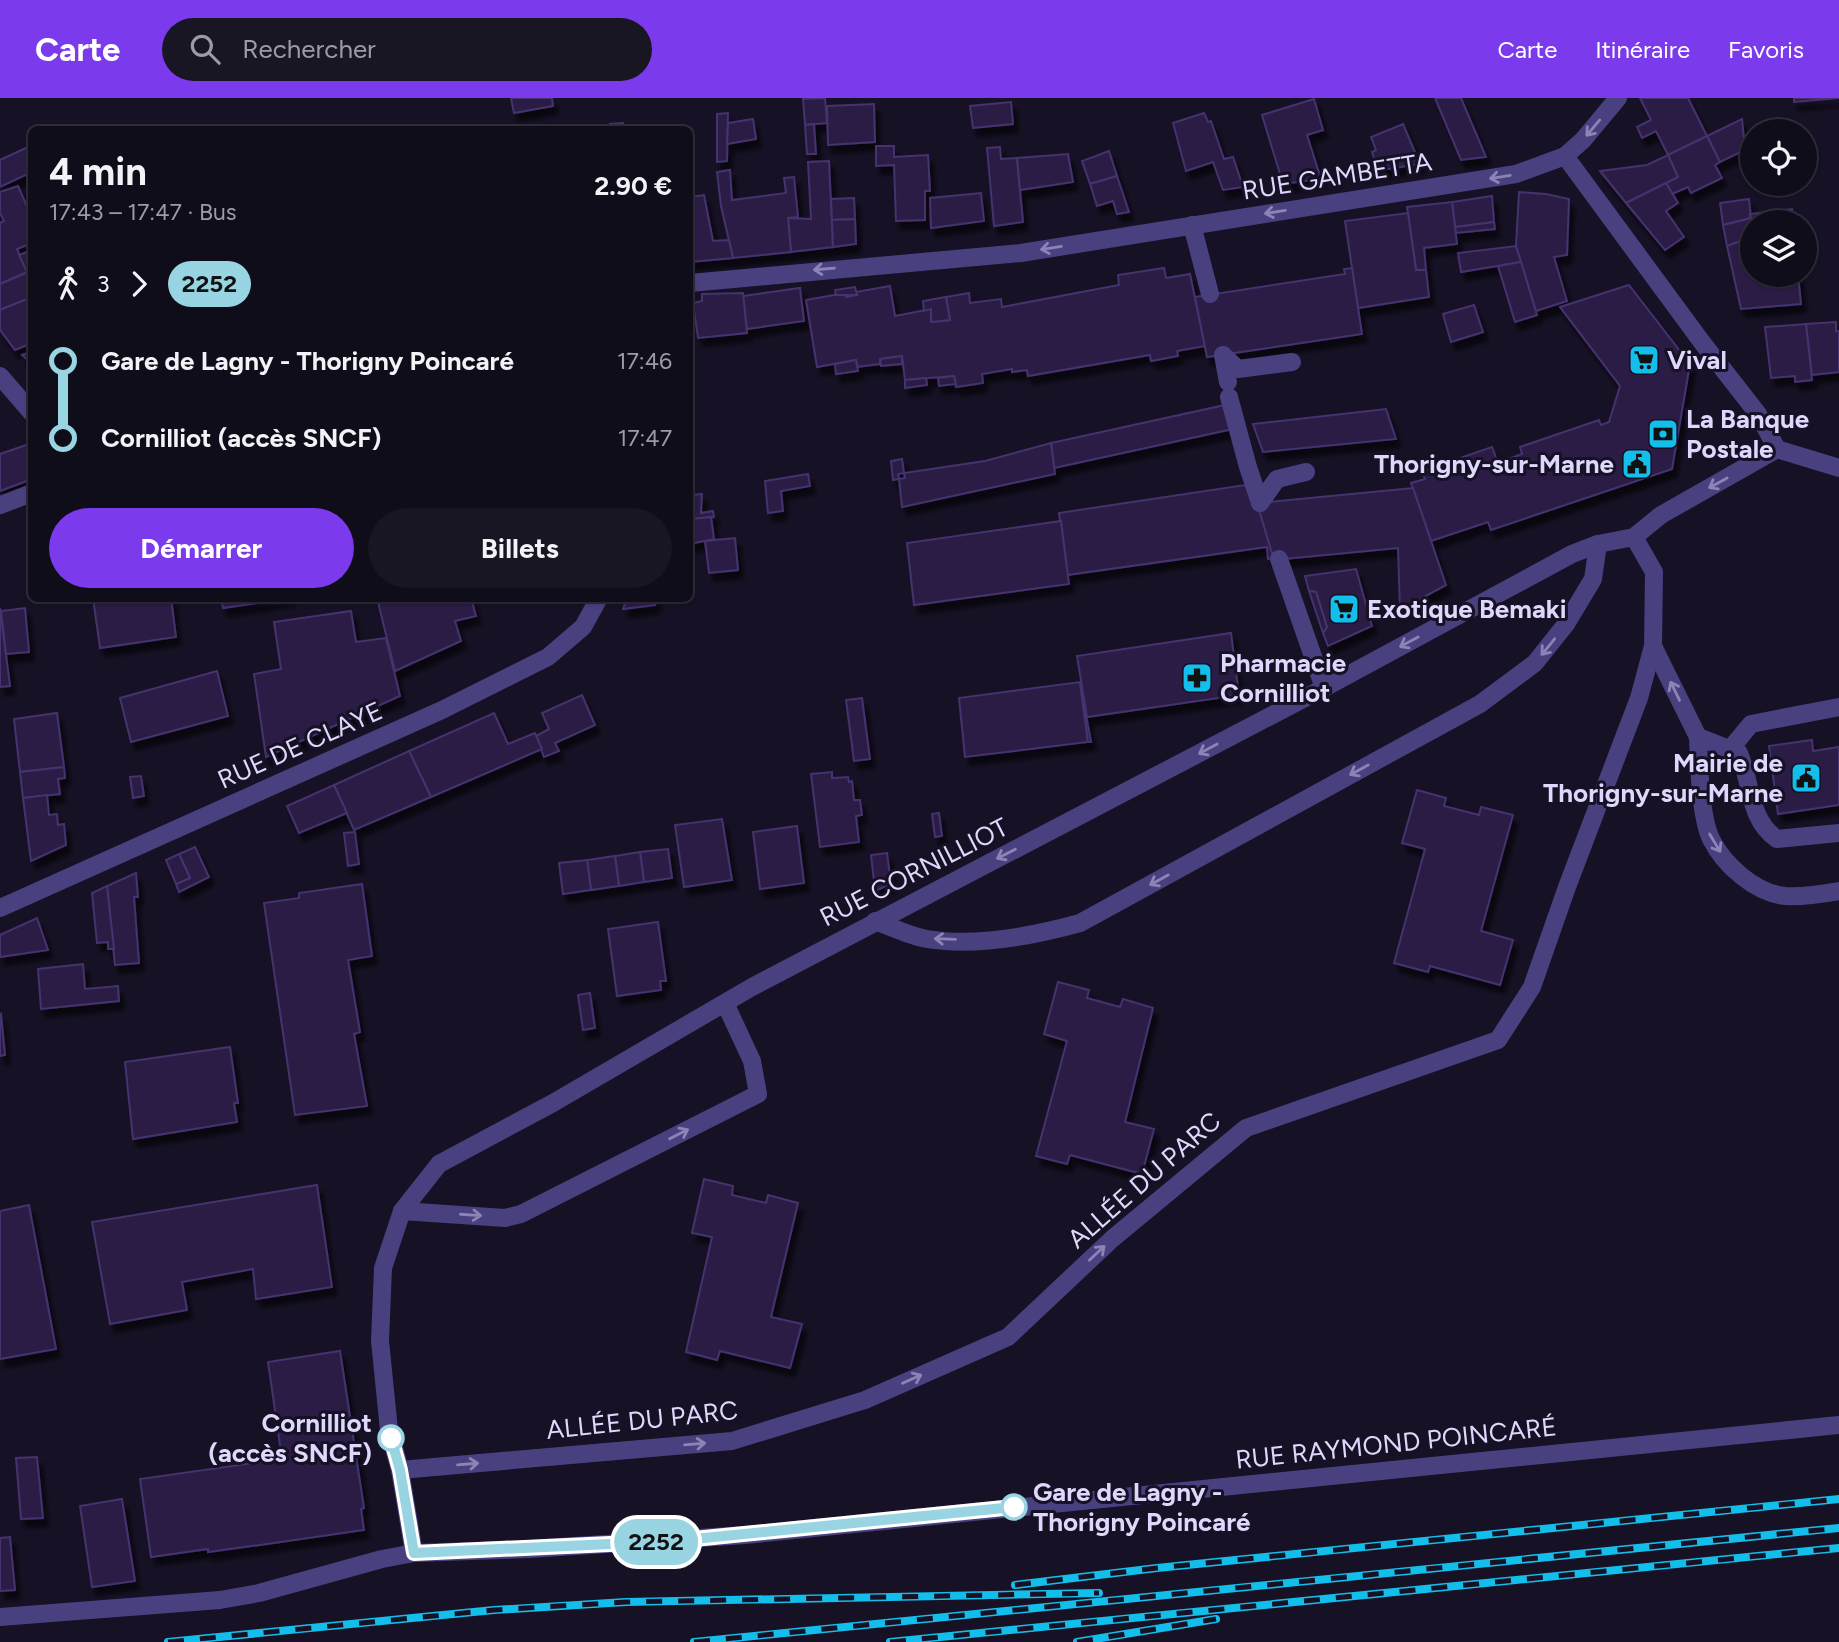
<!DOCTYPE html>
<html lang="fr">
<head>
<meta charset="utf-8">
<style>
  body { margin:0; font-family:Figtree,sans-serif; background:#191624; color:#f1f3f6; height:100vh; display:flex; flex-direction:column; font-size:26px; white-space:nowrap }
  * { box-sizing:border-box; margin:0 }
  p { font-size:23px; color:#9c9ca3 }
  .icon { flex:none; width:38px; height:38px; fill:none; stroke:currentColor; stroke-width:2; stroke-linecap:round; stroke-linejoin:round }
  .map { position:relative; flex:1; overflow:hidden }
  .panel { position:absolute; left:28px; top:28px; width:665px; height:476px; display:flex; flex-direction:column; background:#100d1b; border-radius:10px; box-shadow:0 2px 5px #0004,0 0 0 2px #302d3a }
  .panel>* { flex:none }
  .badge { padding:0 14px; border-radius:23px; font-size:24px; line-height:46px }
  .tools { position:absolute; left:1740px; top:21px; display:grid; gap:14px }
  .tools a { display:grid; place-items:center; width:77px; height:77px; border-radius:50%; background:#100d1b; box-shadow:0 2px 5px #0004,0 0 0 2px #302d3a; font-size:35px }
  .map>.badge { position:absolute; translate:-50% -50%; box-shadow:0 0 0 4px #fff }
  .legs { display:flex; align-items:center; gap:10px; height:77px; padding:0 21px; font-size:23px }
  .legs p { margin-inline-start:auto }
  .overview { display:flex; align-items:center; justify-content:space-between; height:119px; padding:0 21px }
  h1 { font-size:38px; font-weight:700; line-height:52px }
  .button { display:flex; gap:14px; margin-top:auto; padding:14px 21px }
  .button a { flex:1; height:80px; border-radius:42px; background:#7c3aed; color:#fff; font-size:28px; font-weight:700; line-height:80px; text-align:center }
  .button a+a { background:#191624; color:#f1f3f6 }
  ul { padding:0 21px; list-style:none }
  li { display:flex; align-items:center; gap:24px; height:77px; font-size:26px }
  li i { display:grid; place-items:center; width:10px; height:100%; margin:0 9px; background:currentColor }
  li i::after { content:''; width:18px; height:18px; margin:-9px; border:5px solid; border-radius:50%; background:#100d1b }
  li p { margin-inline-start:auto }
  li:first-child i { background:linear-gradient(#0000 50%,currentColor 0) }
  li:last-child i { background:linear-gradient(currentColor 50%,#0000 0) }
  header { display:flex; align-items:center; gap:42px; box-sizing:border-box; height:98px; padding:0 35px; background:#7c3aed; color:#fff }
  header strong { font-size:33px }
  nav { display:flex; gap:38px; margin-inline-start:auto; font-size:24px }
  .search { width:490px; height:63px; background:#191624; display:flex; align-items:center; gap:18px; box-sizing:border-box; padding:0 24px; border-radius:38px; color:#9c9ca3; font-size:26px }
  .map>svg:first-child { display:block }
</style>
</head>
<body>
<header>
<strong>Carte</strong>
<div class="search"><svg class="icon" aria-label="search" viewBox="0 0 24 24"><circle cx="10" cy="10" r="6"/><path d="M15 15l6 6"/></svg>Rechercher</div>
<nav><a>Carte</a><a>Itinéraire</a><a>Favoris</a></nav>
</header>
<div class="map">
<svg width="1839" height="1544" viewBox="0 0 1839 1544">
  <defs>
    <filter id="shadow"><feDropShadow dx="4.5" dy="8" stdDeviation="2" flood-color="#0009"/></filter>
  </defs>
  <rect width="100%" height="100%" fill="#161124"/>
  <g fill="#2a1e44" stroke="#45326e" stroke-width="2" filter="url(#shadow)">
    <polygon points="511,0 552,0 553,8 514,15"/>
    <polygon points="825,0 827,25 805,27 803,1"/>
    <polygon points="1435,0 1461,0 1486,59 1461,62"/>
    <polygon points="1640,0 1688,0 1707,38 1668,57 1656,33 1642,40 1637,29 1651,22"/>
    <polygon points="1794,0 1839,0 1794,4"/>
    <polygon points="1314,1 1323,32 1307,37 1321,81 1283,86 1262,17"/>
    <polygon points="1011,4 1013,26 973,30 970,8"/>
    <polygon points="874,6 875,44 828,47 827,8"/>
    <polygon points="728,15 727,63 717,64 717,16"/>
    <polygon points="1204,15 1208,24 1211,23 1224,61 1233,59 1243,89 1223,92 1213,64 1186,73 1173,25"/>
    <polygon points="753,21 756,41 727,46 728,25"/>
    <polygon points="1742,21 1745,52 1720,64 1707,38"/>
    <polygon points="623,25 624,32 610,32 610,26"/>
    <polygon points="814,26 816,56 807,56 805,27"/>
    <polygon points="1403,26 1420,66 1383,72 1380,64 1376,66 1372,54 1376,52 1371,39"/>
    <polygon points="1707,38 1720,64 1715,67 1722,80 1691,95 1688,89 1672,96 1666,85 1678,79 1668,57"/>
    <polygon points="30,48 32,74 0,89 0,62"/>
    <polygon points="876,48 894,48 894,59 928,57 930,93 925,93 925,122 896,123 894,67 876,68"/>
    <polygon points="1000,49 1001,61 1017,60 1023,124 994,128 987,50"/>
    <polygon points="1109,53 1117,78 1090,86 1082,63"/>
    <polygon points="1068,56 1073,84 1020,92 1017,60"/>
    <polygon points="1668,57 1678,79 1626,105 1600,73 1647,67"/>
    <polygon points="829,63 833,149 791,154 788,120 811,121 808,64"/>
    <polygon points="730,72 732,102 786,95 784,80 794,79 798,119 788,120 791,154 733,160 721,108 717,74"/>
    <polygon points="1117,78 1129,114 1117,116 1113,103 1097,108 1090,86"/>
    <polygon points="1666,85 1678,105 1666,113 1684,139 1665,152 1626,105"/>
    <polygon points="18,88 32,120 32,145 17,151 27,174 0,186 0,125 4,123 0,115 0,94"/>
    <polygon points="1519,94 1546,96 1569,101 1567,157 1554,159 1567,203 1536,213 1516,148"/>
    <polygon points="981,95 984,123 931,130 930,100"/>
    <polygon points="704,97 713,143 729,142 733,160 690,164 690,99"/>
    <polygon points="1492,98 1494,124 1455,129 1452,104"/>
    <polygon points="854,100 855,121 832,122 831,101"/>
    <polygon points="1749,101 1751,120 1723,127 1720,105"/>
    <polygon points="1452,104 1457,146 1424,150 1426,172 1416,172 1407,109"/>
    <polygon points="1792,111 1794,124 1752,124 1752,126 1750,116"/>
    <polygon points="1408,115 1416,172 1426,172 1429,199 1358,210 1345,123"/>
    <polygon points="1751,120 1752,139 1727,148 1723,127"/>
    <polygon points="855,121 856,146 833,149 832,122"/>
    <polygon points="1494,124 1495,131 1456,135 1455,129"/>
    <polygon points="1752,139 1752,177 1798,177 1801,206 1741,211 1727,148"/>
    <polygon points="1516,148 1521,164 1461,174 1458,155"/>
    <polygon points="32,152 32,172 27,174 19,157"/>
    <polygon points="1521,164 1537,217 1515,224 1498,168"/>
    <polygon points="1164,170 1166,180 1190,176 1205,248 1177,253 1178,258 1151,263 1150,257 1028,278 1027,272 1012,274 1012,271 982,276 983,285 956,289 954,278 905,282 902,258 880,261 880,266 857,269 856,262 817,269 806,202 845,195 846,199 857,197 856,194 890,188 895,218 931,211 931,224 950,222 946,199 969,195 970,205 1001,201 1002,209 1119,187 1118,177"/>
    <polygon points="1352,170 1362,236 1207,259 1195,199 1345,176 1344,171"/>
    <polygon points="26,175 32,185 32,199 0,212 0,186"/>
    <polygon points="1629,187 1690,266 1672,371 1491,432 1488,424 1431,443 1411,385 1425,381 1422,373 1492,349 1498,365 1522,356 1520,349 1599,322 1601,327 1609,324 1620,288 1560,209"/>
    <polygon points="855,189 857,197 836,197 835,192"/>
    <polygon points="800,190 804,223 747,231 743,198"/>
    <polygon points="743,195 747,235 698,240 693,205 702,203 702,196"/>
    <polygon points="32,199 32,245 15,252 0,232 0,212"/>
    <polygon points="946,199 950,222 931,224 931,211 924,213 923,203"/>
    <polygon points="1474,207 1483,234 1451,244 1443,216"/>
    <polygon points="1836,224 1836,233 1839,233 1839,274 1812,277 1806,226"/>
    <polygon points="1806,226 1812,282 1795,284 1795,278 1771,280 1765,229"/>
    <polygon points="32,245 32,266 22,257 31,254 28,247"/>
    <polygon points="902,258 902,266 881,268 880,261"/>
    <polygon points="856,262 858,273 836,276 835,266"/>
    <polygon points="954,278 956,286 939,288 938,280"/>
    <polygon points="926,280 927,287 905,290 905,282"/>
    <polygon points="1225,307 1233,331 1054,370 1051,345"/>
    <polygon points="1386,311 1396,341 1263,354 1253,326"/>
    <polygon points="32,345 32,381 0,393 0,356"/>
    <polygon points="1051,345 1055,376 902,409 899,381 905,380 904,375 985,363"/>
    <polygon points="902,361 904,375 898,376 899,381 893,382 891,363"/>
    <polygon points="808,376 810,388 781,393 783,413 768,415 765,383"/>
    <polygon points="1245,387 1257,405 1274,460 1268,461 1267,449 1067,477 1059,415"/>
    <polygon points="1413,390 1446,487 1400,512 1398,450 1274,462 1257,405"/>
    <polygon points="702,396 701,415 713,413 714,419 690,421 690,397"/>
    <polygon points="711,419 714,441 690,446 690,421"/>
    <polygon points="1061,423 1069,486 914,507 907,445"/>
    <polygon points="735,440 738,472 709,475 705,443"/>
    <polygon points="1356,471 1372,528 1328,548 1323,535 1327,529 1316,494 1309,493 1305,478"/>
    <polygon points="1309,493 1316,494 1327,529 1323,535"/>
    <polygon points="93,500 171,500 176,539 100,550"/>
    <polygon points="221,500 292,500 223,510"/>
    <polygon points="377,500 471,500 476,518 455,523 461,543 395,573"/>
    <polygon points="627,500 657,500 655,507 623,511"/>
    <polygon points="0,510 10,588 0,589"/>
    <polygon points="25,510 29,554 6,556 1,513"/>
    <polygon points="351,513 356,544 386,540 400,598 266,659 254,576 281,571 274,524"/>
    <polygon points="1231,535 1239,597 1087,619 1077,558"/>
    <polygon points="217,573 228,618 131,644 120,600"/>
    <polygon points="1080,584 1088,644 965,659 959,600"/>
    <polygon points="1080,584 1091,644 1088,644"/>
    <polygon points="582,597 595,627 555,645 559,653 544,659 536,638 549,631 542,615"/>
    <polygon points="862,600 870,661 854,663 846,602"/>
    <polygon points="57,615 64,669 20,674 14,621"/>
    <polygon points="494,615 508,646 535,635 542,651 431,699 409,653"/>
    <polygon points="1812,642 1813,653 1839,649 1839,707 1778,716 1769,648"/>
    <polygon points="409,653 431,699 354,732 334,687"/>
    <polygon points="64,669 65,680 58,681 60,696 23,700 20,674"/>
    <polygon points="832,674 832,680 848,679 849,684 852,683 854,702 860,702 862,717 856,718 859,744 820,749 811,676"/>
    <polygon points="141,678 144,698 133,700 130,679"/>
    <polygon points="334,687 347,715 299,735 287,708"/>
    <polygon points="1417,692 1446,700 1444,708 1479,717 1481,709 1513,717 1481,833 1513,842 1500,887 1430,868 1428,874 1394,865 1425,751 1402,745"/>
    <polygon points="47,697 49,717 57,716 58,727 64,726 66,747 31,763 23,700"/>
    <polygon points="939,715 942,738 935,739 932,716"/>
    <polygon points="722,721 732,782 684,789 675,727"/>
    <polygon points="797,728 804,785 760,791 753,734"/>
    <polygon points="355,734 359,766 348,768 344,735"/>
    <polygon points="195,749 209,779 179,794 176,786 190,780 179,756"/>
    <polygon points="668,751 672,780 644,784 640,754"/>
    <polygon points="640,754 644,784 619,788 615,758"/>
    <polygon points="887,755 891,786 875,793 871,757"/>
    <polygon points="179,756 190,780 176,786 166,762"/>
    <polygon points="615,758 619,788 591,792 587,762"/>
    <polygon points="587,762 591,792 563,796 559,765"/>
    <polygon points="136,775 138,799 134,799 139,865 115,867 107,788"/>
    <polygon points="362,786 372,858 348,862 360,934 354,936 367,1008 295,1017 264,805 299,800 299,795"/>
    <polygon points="107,788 114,851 108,851 108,844 97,845 92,795"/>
    <polygon points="37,820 48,852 0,859 0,837"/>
    <polygon points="658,824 666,883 660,883 661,892 617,898 608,831"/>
    <polygon points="83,866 85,891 118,888 119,903 41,911 38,871"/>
    <polygon points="1058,884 1089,892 1087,900 1120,909 1123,901 1153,910 1125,1024 1154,1031 1142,1076 1070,1057 1067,1066 1036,1058 1067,943 1044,936"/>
    <polygon points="590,895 595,930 583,932 578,897"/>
    <polygon points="1,916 5,957 0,958 0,917"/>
    <polygon points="230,949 238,1005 234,1005 237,1024 133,1041 125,964"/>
    <polygon points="704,1081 733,1088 732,1097 766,1105 768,1097 798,1105 771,1219 802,1226 790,1270 720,1253 717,1262 686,1254 712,1139 692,1135"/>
    <polygon points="317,1087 332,1189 256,1201 253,1171 182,1184 187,1212 110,1226 92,1124"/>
    <polygon points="29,1107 56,1251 0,1261 0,1113"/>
    <polygon points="340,1253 364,1410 361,1411 364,1432 267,1446 208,1454 208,1451 151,1459 140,1381 275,1362 281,1354 268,1264"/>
    <polygon points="37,1359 43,1420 21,1421 16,1360"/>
    <polygon points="122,1401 135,1483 92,1489 80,1408"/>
    <polygon points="10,1439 15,1492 0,1493 0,1440"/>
  </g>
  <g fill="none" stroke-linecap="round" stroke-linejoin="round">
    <g stroke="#49407f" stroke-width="18">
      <polyline points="1192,127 1210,196"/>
      <polyline points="1223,257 1238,271 1292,264"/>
      <polyline points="1260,405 1277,381 1306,374"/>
      <polyline points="1279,461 1324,590"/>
      <polyline points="1653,548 1698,639"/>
      <polyline points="1731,650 1751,626 1839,609"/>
      <path d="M 1839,735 L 1777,741 C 1748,721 1752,685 1739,655 L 1698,639 C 1699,665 1700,718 1711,741 C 1724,767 1755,795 1785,798 C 1803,799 1822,796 1839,793"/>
      <path d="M 875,823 C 892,829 910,838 927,841 C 976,849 1033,838 1080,825 L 1480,606 L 1535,565 L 1566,526 L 1593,481 L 1598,446"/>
      <polyline points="402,1113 505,1120 521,1116 758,996 752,963 725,905"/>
    </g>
    <g stroke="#49407f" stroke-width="18">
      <polyline points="1223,257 1228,284"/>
      <polyline points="1229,299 1248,369 1260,405"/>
    </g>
    <g stroke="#49407f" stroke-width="18">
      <polyline points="1565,58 1701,243 1758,316 1777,351 1839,370"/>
      <polyline points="690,185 1021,155 1516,76 1565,58 1583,42 1618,0"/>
      <polyline points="0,407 32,395"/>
      <polyline points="400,1372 732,1343 865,1302 1008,1239 1112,1141 1246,1030 1498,942 1532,889 1567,789 1639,600 1653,548 1654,474 1634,439"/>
      <polyline points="414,1455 400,1372 389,1332 380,1243 383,1170 402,1113 439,1066 553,1005 752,889 1324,590 1572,456 1598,446 1634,439 1661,417 1777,351"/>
    </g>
    <g stroke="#49407f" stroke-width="18">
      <polyline points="0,278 32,315"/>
      <polyline points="0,810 442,612 548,559 583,529 599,500"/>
      <polyline points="0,1519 220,1502 259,1495 382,1461 414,1455 529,1451 745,1437 1839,1327"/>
    </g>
    <g stroke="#14beeb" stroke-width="8">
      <g id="rail">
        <polyline points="1015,1487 1157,1470 1839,1401"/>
        <polyline points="168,1544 494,1512 626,1504 1099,1495"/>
        <polyline points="694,1544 1839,1430"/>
        <polyline points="890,1544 1839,1450"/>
        <polyline points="1077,1544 1216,1521"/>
      </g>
    </g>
    <use href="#rail" stroke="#161124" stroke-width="5" stroke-dasharray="16" stroke-linecap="butt"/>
  </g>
  <defs><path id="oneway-shaft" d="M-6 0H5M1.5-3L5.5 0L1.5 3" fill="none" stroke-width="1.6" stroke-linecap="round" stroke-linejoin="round" transform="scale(1.75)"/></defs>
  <g stroke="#8c84b7">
    <use href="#oneway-shaft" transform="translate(1593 30) rotate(130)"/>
    <use href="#oneway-shaft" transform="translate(1500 79) rotate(171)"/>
    <use href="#oneway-shaft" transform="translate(1275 114) rotate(171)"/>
    <use href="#oneway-shaft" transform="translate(1051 150) rotate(171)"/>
    <use href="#oneway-shaft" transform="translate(824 171) rotate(175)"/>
    <use href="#oneway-shaft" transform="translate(1718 385) rotate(151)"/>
    <use href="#oneway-shaft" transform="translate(1409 544) rotate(152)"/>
    <use href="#oneway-shaft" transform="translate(1548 549) rotate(129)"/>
    <use href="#oneway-shaft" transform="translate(1675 593) rotate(-116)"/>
    <use href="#oneway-shaft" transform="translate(1208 651) rotate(152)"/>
    <use href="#oneway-shaft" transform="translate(1359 672) rotate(151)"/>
    <use href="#oneway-shaft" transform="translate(1715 745) rotate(59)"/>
    <use href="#oneway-shaft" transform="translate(1006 756) rotate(153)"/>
    <use href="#oneway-shaft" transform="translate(1159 782) rotate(151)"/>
    <use href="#oneway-shaft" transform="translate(945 841) rotate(-178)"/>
    <use href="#oneway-shaft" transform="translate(679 1036) rotate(-27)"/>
    <use href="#oneway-shaft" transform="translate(471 1117) rotate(4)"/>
    <use href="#oneway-shaft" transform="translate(1097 1155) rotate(-43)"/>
    <use href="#oneway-shaft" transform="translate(912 1281) rotate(-24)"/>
    <use href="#oneway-shaft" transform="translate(695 1346) rotate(-5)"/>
    <use href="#oneway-shaft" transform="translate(468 1366) rotate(-5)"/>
  </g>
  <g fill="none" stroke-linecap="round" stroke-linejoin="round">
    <g stroke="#fff" stroke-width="16">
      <polyline id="line-1" points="391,1340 400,1372 414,1455 674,1443 1014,1409"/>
    </g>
    <use href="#line-1" stroke="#98d4e2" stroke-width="10"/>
  </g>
  <defs>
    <g id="supermarket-square" transform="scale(1.575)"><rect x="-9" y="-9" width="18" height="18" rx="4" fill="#14beeb" stroke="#161124"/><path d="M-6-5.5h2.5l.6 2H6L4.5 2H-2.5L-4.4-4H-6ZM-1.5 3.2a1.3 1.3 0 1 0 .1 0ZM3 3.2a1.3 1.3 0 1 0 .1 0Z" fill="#111"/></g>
    <g id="bank-square" transform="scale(1.575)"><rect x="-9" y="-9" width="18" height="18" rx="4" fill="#14beeb" stroke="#161124"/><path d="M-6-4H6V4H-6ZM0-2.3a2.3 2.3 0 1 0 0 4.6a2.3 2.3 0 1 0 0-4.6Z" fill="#111"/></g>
    <g id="civic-square" transform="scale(1.575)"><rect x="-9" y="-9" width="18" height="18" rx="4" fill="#14beeb" stroke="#161124"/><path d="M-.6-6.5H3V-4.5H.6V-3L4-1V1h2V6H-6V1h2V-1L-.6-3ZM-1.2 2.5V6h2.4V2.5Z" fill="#111"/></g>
    <g id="pharmacy-square" transform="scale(1.575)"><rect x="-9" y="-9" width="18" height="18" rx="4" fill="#14beeb" stroke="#161124"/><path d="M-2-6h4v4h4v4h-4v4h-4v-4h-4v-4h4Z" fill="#111"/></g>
  </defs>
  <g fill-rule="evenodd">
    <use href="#supermarket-square" x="1644" y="262"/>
    <use href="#bank-square" x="1663" y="336"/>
    <use href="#civic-square" x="1637" y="366"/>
    <use href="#supermarket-square" x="1344" y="511"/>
    <use href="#pharmacy-square" x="1197" y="580"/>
    <use href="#civic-square" x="1806" y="680"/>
  </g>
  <g fill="#fff" stroke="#98d4e2" stroke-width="3.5">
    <circle cx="391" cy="1340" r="12"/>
    <circle cx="1014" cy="1409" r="12"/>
  </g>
  <g text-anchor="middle" stroke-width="6" stroke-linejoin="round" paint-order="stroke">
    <g font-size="26" fill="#dfd7fc" stroke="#161124">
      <text transform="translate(1337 78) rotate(-9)" y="9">RUE GAMBETTA</text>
      <text transform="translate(300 647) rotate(-24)" y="9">RUE DE CLAYE</text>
      <text transform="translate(914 774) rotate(-27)" y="9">RUE CORNILLIOT</text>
      <text transform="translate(1144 1082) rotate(-41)" y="9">ALLÉE DU PARC</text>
      <text transform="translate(642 1322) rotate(-6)" y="9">ALLÉE DU PARC</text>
      <text transform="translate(1396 1345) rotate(-6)" y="9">RUE RAYMOND POINCARÉ</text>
    </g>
    <g font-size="26" font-weight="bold" fill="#dfd7fc" stroke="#161124" text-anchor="start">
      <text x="1667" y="271">Vival</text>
      <text x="1686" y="330">La Banque<tspan x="1686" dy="30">Postale</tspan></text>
      <text x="1614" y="375" text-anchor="end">Thorigny-sur-Marne</text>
      <text x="1367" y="520">Exotique Bemaki</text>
      <text x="1220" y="574">Pharmacie<tspan x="1220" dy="30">Cornilliot</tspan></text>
      <text x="1783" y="674" text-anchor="end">Mairie de<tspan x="1783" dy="30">Thorigny-sur-Marne</tspan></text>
    </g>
    <g font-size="26" font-weight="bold" fill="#dfd7fc" stroke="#161124" text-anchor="end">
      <text x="372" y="1334">Cornilliot<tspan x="372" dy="30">(accès SNCF)</tspan></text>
      <text x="1033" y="1403" text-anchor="start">Gare de Lagny -<tspan x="1033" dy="30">Thorigny Poincaré</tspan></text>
    </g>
  </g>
</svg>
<div class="tools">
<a><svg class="icon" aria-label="locate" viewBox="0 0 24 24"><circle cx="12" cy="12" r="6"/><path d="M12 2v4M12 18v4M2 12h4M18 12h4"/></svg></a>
<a><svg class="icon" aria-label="layers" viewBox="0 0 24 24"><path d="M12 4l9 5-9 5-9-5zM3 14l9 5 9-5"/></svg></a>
</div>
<b class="badge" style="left:656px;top:1444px;background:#98d4e2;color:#111">2252</b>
<section class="panel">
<div class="overview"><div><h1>4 min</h1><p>17:43 – 17:47 · Bus</p></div><b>2.90 €</b></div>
<div class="legs"><svg class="icon" aria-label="walk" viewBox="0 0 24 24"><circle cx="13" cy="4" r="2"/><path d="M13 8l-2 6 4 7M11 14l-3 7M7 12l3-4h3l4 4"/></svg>3<svg class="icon" aria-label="forward" viewBox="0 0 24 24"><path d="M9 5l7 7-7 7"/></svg><b class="badge" style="background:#98d4e2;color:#111">2252</b></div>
<ul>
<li><i style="color:#98d4e2"></i><b>Gare de Lagny - Thorigny Poincaré</b><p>17:46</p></li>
<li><i style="color:#98d4e2"></i><b>Cornilliot (accès SNCF)</b><p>17:47</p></li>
</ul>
<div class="button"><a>Démarrer</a><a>Billets</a></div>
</section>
</div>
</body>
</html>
